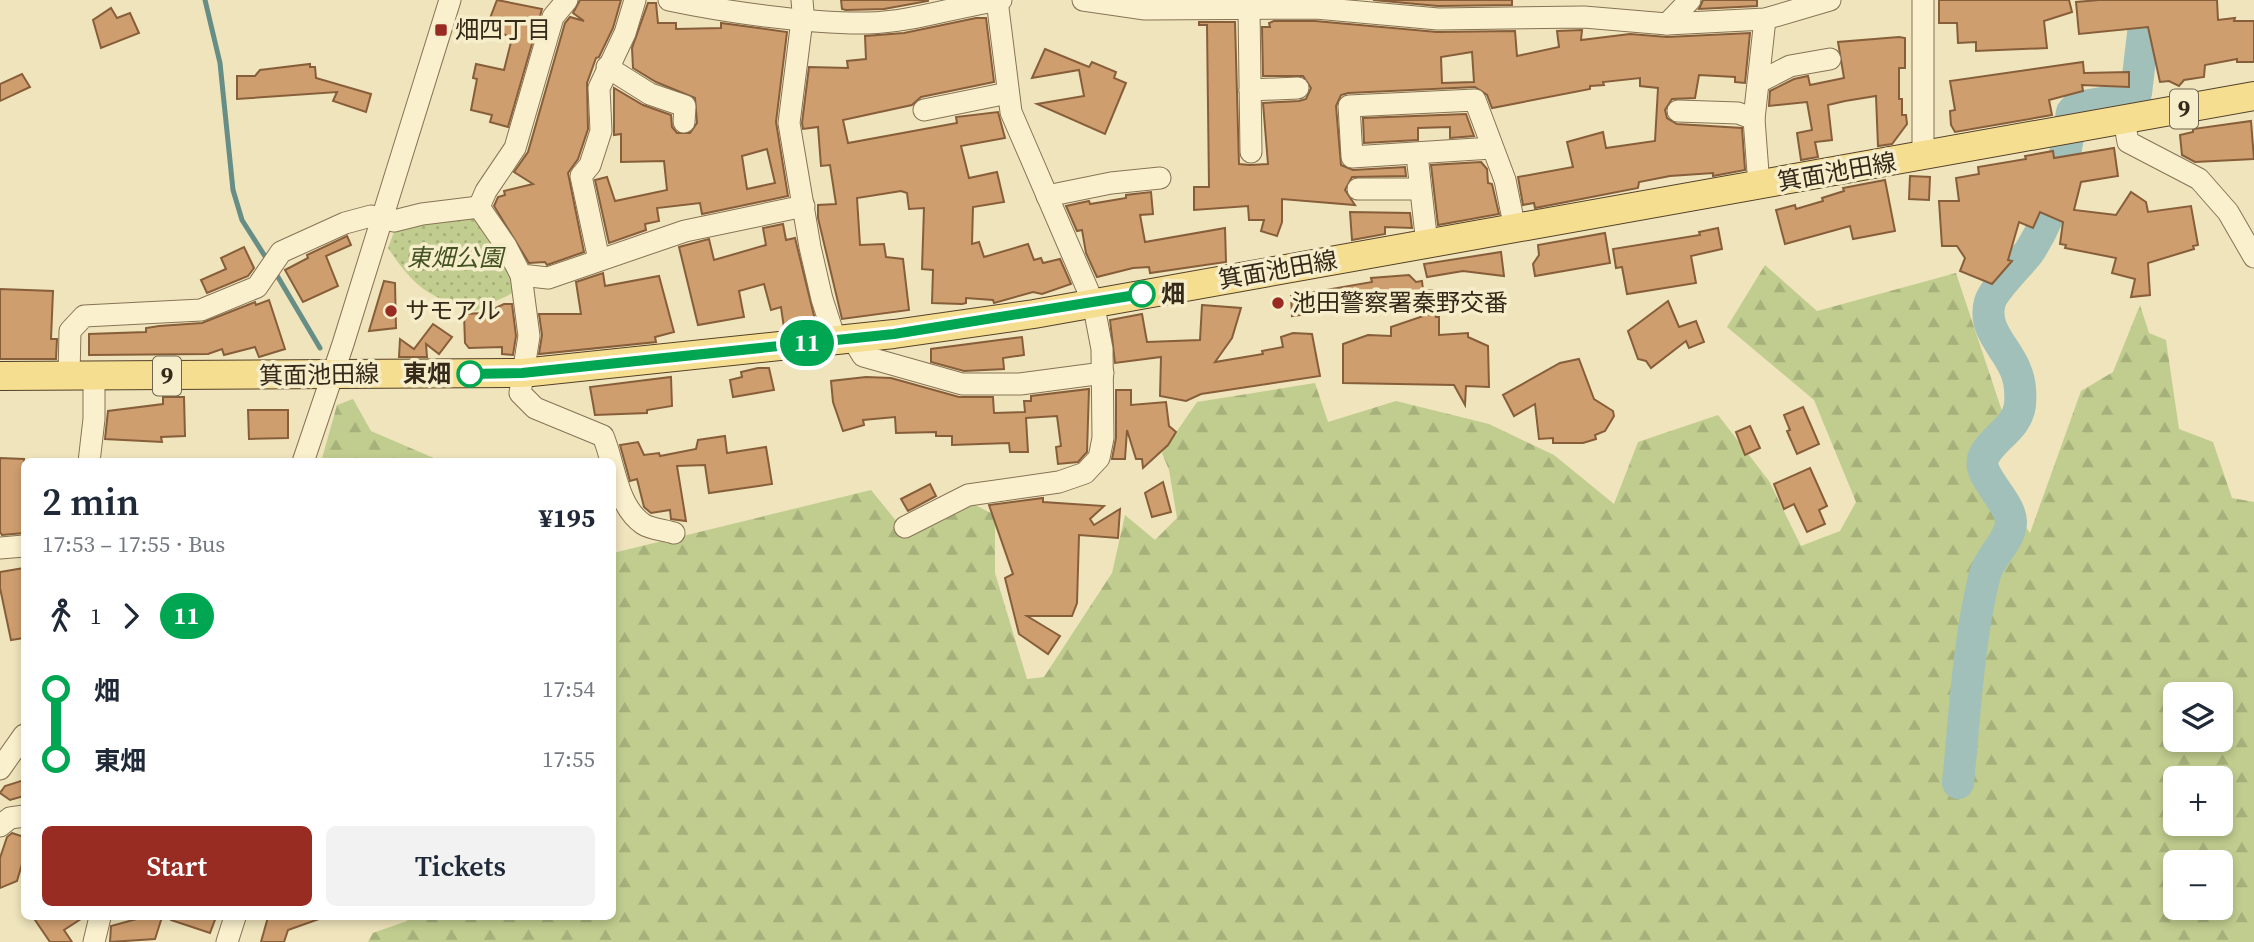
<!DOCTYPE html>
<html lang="en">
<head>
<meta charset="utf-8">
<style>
  body { margin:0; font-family:"Source Serif 4","Noto Sans JP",serif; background:#f2f2f3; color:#1f2937; height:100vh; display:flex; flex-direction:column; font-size:26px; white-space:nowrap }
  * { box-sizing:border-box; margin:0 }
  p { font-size:23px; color:#747a83 }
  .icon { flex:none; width:38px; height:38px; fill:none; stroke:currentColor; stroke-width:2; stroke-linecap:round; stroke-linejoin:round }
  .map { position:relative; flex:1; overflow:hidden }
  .sheet { position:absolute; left:21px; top:458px; width:595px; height:462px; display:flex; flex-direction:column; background:#fff; border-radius:10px; box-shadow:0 4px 10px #0003 }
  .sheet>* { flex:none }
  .badge { padding:0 14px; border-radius:23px; font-size:24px; line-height:46px }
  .tools { position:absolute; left:2163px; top:682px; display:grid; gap:14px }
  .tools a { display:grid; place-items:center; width:70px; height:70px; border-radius:10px; background:#fff; box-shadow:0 4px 10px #0003; font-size:35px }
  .map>.badge { position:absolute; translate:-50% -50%; box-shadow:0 0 0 4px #fff }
  .legs { display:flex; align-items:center; gap:10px; height:77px; padding:0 21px; font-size:23px }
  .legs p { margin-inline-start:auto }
  .summary { display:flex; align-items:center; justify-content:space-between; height:119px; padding:0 21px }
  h1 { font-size:38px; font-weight:600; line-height:52px }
  .cta { display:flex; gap:14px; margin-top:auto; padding:14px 21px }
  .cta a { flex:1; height:80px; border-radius:10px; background:#982b22; color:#fff; font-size:28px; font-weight:600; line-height:80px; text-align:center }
  .cta a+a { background:#f2f2f3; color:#1f2937 }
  ul { padding:0 21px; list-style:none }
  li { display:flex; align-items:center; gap:24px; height:70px; font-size:26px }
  li i { display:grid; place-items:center; width:10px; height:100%; margin:0 9px; background:currentColor }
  li i::after { content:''; width:18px; height:18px; margin:-9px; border:5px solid; border-radius:50%; background:#fff }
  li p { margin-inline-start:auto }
  li:first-child i { background:linear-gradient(#0000 50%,currentColor 0) }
  li:last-child i { background:linear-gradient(currentColor 50%,#0000 0) }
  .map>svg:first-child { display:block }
</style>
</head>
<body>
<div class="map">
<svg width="2254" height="942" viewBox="0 0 2254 942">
  <defs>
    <pattern id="forest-firs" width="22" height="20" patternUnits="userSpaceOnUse" patternTransform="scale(1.75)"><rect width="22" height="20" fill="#c1cd8f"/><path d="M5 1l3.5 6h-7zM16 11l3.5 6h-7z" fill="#a6b07b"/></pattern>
    <pattern id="park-dots" width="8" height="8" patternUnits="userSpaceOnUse" patternTransform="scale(1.75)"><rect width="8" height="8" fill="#c1cd8f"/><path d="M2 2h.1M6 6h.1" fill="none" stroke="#a6b07b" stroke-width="1.8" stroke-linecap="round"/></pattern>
  </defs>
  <rect width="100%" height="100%" fill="#efe4bb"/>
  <g fill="url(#forest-firs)" fill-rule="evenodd">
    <path d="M 1765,265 L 1817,311 L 1956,273 L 2002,411 L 1988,476 L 2030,533 L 2081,391 L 2113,372 L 2140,305 L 2149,333 L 2166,340 L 2179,429 L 2213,442 L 2232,498 L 2254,502 L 2254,942 L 368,942 L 373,933 L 407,921 L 407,917 L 612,917 L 613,553 L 871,490 L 906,533 L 971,503 L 995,515 L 995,573 L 1027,679 L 1044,677 L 1112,573 L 1125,515 L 1155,540 L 1177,518 L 1169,470 L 1162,453 L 1197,402 L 1315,383 L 1328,422 L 1396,401 L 1489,424 L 1554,455 L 1614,504 L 1638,442 L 1718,415 L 1769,481 L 1801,546 L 1840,531 L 1856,502 L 1814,400 L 1727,327 ZM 2175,695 L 2221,695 L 2221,740 L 2175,740 ZM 2175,779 L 2221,779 L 2221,824 L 2175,824 ZM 2175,863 L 2221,863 L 2221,908 L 2175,908 Z"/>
    <polygon points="353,399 371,431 443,462 321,462 337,405"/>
  </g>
  <path fill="url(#park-dots)" d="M 477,215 L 510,264 L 515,292 L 475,311 C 428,297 415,288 388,248 L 397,224 Z"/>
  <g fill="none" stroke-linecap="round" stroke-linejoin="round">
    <g stroke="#678d87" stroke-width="5">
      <polyline points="205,0 220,63 233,190 242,220 268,261"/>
      <polyline points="275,272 320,348"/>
    </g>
    <path stroke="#a0c0b9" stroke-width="32" d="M 1958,783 C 1965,714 1968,641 1985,574 C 1990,556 2011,540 2011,522 C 2011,501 1975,475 1984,456 C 1993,437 2017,429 2020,405 C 2021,393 2020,380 2015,369 C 2006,347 1982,329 1990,302 C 1994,289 2019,265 2029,252 C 2058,208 2064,163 2072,112 L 2077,107 L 2120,100 L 2136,93 L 2147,0"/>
  </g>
  <g fill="#cf9e6f" stroke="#875e3a" stroke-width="2" fill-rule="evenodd">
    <polygon points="497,0 542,9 508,127 490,122 492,115 471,110 477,79 473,78 476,64 504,70 512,38 487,26"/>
    <polygon points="580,0 621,0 613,28 599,57 596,58 587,83 588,129 578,159 568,173 584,252 547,265 545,262 529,263 494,206 498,197 505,195 504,191 533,184 514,172 528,152 565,23 570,17 584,21 573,13"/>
    <polygon points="841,0 928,0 928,1 884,9 846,10 842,9"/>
    <polygon points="1373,0 1512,0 1512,5 1438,6"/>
    <polygon points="1703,0 1757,0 1757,6 1699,9"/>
    <polygon points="1939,0 2069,0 2072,12 2044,21 2047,48 1976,51 1976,42 1958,43 1957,23 1939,23"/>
    <polygon points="2099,0 2217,0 2218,20 2235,18 2234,21 2254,21 2254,62 2237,62 2237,59 2205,65 2204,77 2184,80 2179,86 2169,81 2160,82 2148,27 2079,34 2076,2"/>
    <path d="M 648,3 L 656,3 L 658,23 L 676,23 L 676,29 L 721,28 L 721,23 L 787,32 L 776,122 L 788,196 L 702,214 L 700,203 L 657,208 L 659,221 L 645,224 L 646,230 L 609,243 L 595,180 L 607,177 L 615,201 L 667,190 L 664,161 L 621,162 L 621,134 L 614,135 L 614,88 L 643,105 L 671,115 L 672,127 L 677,133 L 690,133 L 697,123 L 695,98 L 656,82 L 633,68 L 632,48 ZM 767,149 L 775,183 L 747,189 L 742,156 Z"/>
    <polygon points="111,8 117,18 130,13 139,33 101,48 93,20"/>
    <polygon points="976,18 986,18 994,82 921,97 912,105 843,120 848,143 957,123 956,117 998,112 1005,138 961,146 969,178 997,172 1004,202 973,207 972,244 979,242 984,257 1028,244 1034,260 1041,258 1043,263 1060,259 1071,284 1042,294 1033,292 994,303 993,300 966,298 966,303 962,304 932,303 933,270 922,269 924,208 909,209 907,193 901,191 857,198 860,245 884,244 886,257 903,259 909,310 842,319 818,218 818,205 836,204 830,165 821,166 818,127 803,129 802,123 809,67 848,68 847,61 866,59 865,36 904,33"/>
    <path d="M 1315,21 L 1437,32 L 1515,31 L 1517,56 L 1559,47 L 1557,31 L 1582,30 L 1581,40 L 1630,34 L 1667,37 L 1750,33 L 1745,83 L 1735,82 L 1735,77 L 1699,75 L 1695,98 L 1672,99 L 1665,110 L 1667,118 L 1677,124 L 1742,128 L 1745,170 L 1713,176 L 1713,173 L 1670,176 L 1639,182 L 1638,188 L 1535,208 L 1534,203 L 1523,205 L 1518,177 L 1573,167 L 1567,142 L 1603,132 L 1606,148 L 1655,141 L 1658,88 L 1640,86 L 1640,78 L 1603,82 L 1604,85 L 1590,86 L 1590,89 L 1492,108 L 1487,95 L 1475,87 L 1348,93 L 1341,95 L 1336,106 L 1341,165 L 1353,170 L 1405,167 L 1406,176 L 1352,177 L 1345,190 L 1355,205 L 1282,199 L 1282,222 L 1277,236 L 1261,231 L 1264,220 L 1249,220 L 1248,206 L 1194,210 L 1194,187 L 1209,187 L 1207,25 L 1199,25 L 1199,22 L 1235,22 L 1239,164 L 1250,165 L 1268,164 L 1263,103 L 1299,101 L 1306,99 L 1311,88 L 1303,76 L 1263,76 L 1262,27 L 1270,27 L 1269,23 L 1274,21 ZM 1472,52 L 1474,82 L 1442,83 L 1441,57 Z"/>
    <polygon points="1899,37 1905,38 1905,68 1899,68 1899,99 1902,99 1902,115 1906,115 1907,124 1892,144 1878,146 1876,96 1845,101 1828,105 1832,140 1815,142 1818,157 1801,160 1797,133 1812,130 1807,102 1769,106 1770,91 1794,79 1808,76 1810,85 1844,78 1838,42"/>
    <polygon points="1045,49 1089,67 1092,62 1116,72 1114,78 1126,83 1105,134 1037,104 1084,96 1079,70 1032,78"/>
    <polygon points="2083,62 2084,73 2129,72 2129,87 2082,85 2083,91 2049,100 2052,115 1955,132 1951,125 1950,111 1955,110 1950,81"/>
    <polygon points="310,64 310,67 315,67 316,78 371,94 366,112 333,101 337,92 237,99 237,76 255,76 260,70"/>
    <polygon points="22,74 30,87 0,101 0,84"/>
    <polygon points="1466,114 1474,136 1450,138 1450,127 1418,128 1418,140 1364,143 1363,118"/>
    <polygon points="2251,121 2254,159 2195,162 2182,155 2180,135 2193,132 2193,129"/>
    <polygon points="2114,148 2118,176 2081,182 2074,210 2116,215 2131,192 2146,202 2148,212 2191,206 2198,245 2193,246 2194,249 2148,263 2150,295 2131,297 2135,279 2112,273 2116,258 2065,248 2066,245 2060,244 2063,222 2040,212 2033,228 2019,222 2008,260 2012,261 1992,284 1960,271 1965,258 1957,246 1942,246 1939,201 1959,201 1956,178 1979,174 1978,167 2026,159 2025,156 2053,151 2054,158"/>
    <polygon points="1481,162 1487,169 1488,183 1492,184 1499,214 1438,225 1431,165"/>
    <polygon points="1910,176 1930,177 1929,200 1909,199"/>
    <polygon points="1885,180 1895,231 1853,239 1850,226 1785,244 1776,210 1795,205 1796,209 1823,201 1822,198 1844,191 1843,188"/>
    <polygon points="1151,192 1153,214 1140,215 1145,242 1225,228 1226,262 1150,273 1149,267 1133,268 1097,277 1086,253 1082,230 1077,231 1066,206 1089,201 1090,204 1126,198 1126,195"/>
    <polygon points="1350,212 1410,213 1412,228 1385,227 1385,234 1352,240"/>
    <polygon points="783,224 786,240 795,238 816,324 784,328 781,307 771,310 764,284 739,291 744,317 698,325 679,247 709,239 714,260 766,245 763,228"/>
    <polygon points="1718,228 1722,249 1691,256 1696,283 1627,294 1622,267 1616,268 1613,249 1700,235 1699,232"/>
    <polygon points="1605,233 1610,263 1535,276 1533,264 1539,255 1538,245"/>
    <polygon points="347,236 351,245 326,256 338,286 303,302 285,270 308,258 307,255"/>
    <polygon points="244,247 254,268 248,276 207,293 201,280 226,269 221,258"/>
    <polygon points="1501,252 1504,276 1463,271 1427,277 1424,264"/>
    <polygon points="603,273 605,286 659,276 674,332 655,337 656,342 539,354 542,335 539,314 581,314 576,282"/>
    <polygon points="1409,275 1416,282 1422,281 1423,290 1432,290 1433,303 1374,308 1374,305 1292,316 1291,296 1372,282 1371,278"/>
    <polygon points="384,281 395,283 396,328 369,331"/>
    <polygon points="0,289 53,291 51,339 57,339 56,359 0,359"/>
    <polygon points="269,300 285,349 259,357 255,347 224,355 222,349 208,354 89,355 89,334 146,332 146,328 159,326 202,323 255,302 256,305"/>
    <polygon points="1668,301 1679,327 1696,321 1704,342 1689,348 1686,341 1651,368 1646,361 1638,359 1628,331"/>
    <polygon points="504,304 512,304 516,336 513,355 502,354 502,347 469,348 465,343 464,314 485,313"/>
    <polygon points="1202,305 1241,308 1232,338 1215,362 1263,354 1262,351 1283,347 1281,337 1293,333 1312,334 1320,376 1201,394 1186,401 1160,396 1161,357 1115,363 1110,320 1142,314 1147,342 1200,340"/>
    <polygon points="1435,312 1436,317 1439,317 1439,335 1468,333 1468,337 1488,346 1489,387 1466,386 1465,405 1454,385 1343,383 1343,344 1368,335 1391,336 1391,327"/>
    <polygon points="433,324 452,337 439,354 426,344 427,357 399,357 400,339 414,349"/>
    <polygon points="1022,337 1024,355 1003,358 1004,369 964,371 931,362 931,349"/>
    <polygon points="1579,359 1594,399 1613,411 1614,416 1605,431 1595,435 1596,439 1583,443 1553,443 1553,438 1539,439 1535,404 1514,416 1503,395 1560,363"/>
    <polygon points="758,368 769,368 774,390 733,397 730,380 742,377 741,372"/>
    <polygon points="671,377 672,406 647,410 647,413 595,415 590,387"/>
    <polygon points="866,377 891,378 959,397 993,397 994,413 1025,412 1024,401 1031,401 1031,396 1089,389 1087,452 1078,462 1058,464 1056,447 1061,446 1057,416 1026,418 1028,452 1010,452 1009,443 952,445 952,436 936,436 936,432 896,433 895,417 863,420 864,425 843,431 833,402 831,381"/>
    <polygon points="1116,390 1131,390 1131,405 1166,402 1169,426 1176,432 1168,445 1143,468 1142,459 1136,459 1127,430 1125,459 1112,459 1116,438"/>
    <polygon points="163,397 184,397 185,436 161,437 162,442 105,439 108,411 163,404"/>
    <polygon points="1803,407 1819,444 1797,454 1787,431 1790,430 1784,415"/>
    <polygon points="248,410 288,410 288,438 249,439"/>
    <polygon points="1750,426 1760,448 1745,455 1736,432"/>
    <polygon points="725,436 727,453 766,447 772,484 709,493 705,465 677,466 686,521 671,519 670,510 651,513 644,507 637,479 630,481 620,445 638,442 644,455 659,453 660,456 696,449 698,440"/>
    <polygon points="0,458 24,459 24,533 2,535 0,532"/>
    <polygon points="1810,468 1827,506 1819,510 1825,524 1807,532 1794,504 1784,509 1774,484"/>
    <polygon points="1163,482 1171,512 1152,517 1145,493"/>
    <polygon points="930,484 936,496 908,511 901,499"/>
    <polygon points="1043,498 1043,502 1104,506 1090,519 1094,525 1120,509 1118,538 1079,535 1077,603 1072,616 1027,616 1060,636 1048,654 1019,634 1005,578 1013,574 989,505"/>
    <polygon points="24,568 24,638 11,640 0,588 0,572"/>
    <polygon points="24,780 24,796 10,800 0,793 5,786"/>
    <polygon points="12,833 24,837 24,857 17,881 0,888 0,858 7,837"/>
    <polygon points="33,917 84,917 64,930 72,942 50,942"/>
    <polygon points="144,917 162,917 155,939 110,942 111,926"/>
    <polygon points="171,917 216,917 210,933 171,920"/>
    <polygon points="268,917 319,917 319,919 288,930 284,942 261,942"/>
  </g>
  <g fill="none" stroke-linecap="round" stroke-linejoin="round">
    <g stroke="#877355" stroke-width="23">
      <g id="minor">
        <polyline points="567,0 553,17 515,148 486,191 479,207 506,246 521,275 548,278 685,231 804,206"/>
        <path d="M 669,0 C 725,12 811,24 868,23 C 913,22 956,6 1001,0"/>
        <polyline points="802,0 803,12 789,123 810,247 822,299 835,339"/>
        <polyline points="1083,0 1145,9 1316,8 1438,19 1584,17 1667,24 1765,19 1830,0"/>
        <polyline points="1923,0 1923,157"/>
        <polyline points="1249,9 1251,152"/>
        <polyline points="1667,24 1690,0"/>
        <polyline points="607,67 650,94 685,106 684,122"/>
        <polyline points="1759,82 1790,66 1830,59"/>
        <polyline points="1250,90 1298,88"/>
        <polyline points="924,110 1008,93"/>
        <polyline points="1678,111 1738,113 1754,119"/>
        <polyline points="2124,120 2128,142 2199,179 2228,212 2254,257"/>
        <polyline points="1492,148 1352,157 1349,106 1475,100 1505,180 1515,229"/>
        <polyline points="1417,155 1427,244"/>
        <polyline points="1759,186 1754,119 1765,19"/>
        <polyline points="1358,189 1420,189"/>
        <polyline points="1047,196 1111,183 1160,178"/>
        <polyline points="599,260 581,176 590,165 601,131 599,88 625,33 635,0"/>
        <path d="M 521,275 L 529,336 L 520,393 L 535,408 L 603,436 C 615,464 616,505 643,524 C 650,529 665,530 674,533"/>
        <polyline points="852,338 863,356 962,384 1020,384 1103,373"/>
        <polyline points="69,376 70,331 84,316 201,310 257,287 281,252 345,223 371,216 394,221 422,214 479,207"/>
        <polyline points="89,462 94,419 94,376"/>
        <polyline points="303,462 343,344 450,0"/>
        <polyline points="905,527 968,495 1059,482 1085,473 1099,458 1103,438 1102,349 1093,302 1011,112 997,0"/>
        <polyline points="0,548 24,546"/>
        <polyline points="0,769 24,735"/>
        <polyline points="0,826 10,818 24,816"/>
        <polyline points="94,942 100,917"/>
        <polyline points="227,942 235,917"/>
      </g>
    </g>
    <g stroke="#54402a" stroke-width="30">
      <polyline id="major" points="0,376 522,373 894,334 1034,314 2254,96"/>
    </g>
    <use href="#minor" stroke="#faf0ce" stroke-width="21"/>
    <use href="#major" stroke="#f5de90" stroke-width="28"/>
  </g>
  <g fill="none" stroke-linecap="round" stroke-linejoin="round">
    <g stroke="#fff" stroke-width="16">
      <polyline id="line-1" points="470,374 522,373 894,334 1142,294"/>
    </g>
    <use href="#line-1" stroke="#00a651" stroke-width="10"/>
  </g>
  <g fill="#982b22" stroke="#f6edcb" stroke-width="2.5">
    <rect x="434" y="23" width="14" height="14" rx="3.5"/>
    <circle cx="1278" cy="303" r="7"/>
    <circle cx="391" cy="311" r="7"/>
  </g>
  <g fill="#fff" stroke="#00a651" stroke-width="3.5">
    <circle cx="1142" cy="294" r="12"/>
    <circle cx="470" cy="374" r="12"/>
  </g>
  <g text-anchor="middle" stroke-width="7" stroke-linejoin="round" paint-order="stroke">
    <g fill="#f6edcb" stroke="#6f644f" stroke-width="2">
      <rect x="2170" y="89.5" width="28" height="39" rx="5"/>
      <rect x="153" y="356.5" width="28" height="39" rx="5"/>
    </g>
    <g font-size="23" font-weight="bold" fill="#35291a">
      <text x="2184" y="117">9</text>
      <text x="167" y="384">9</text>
    </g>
    <g font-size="24" fill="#35291a" stroke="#f6edcb" text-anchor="start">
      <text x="455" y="38">畑四丁目</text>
      <text x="1292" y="311">池田警察署秦野交番</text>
      <text x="405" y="319">サモアル</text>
    </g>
    <g font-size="24" fill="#35291a" stroke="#f6edcb">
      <text transform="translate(1837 172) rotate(-10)" y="8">箕面池田線</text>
      <text transform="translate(1278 270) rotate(-10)" y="8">箕面池田線</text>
      <text transform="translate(319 375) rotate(-1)" y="8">箕面池田線</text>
    </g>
    <g font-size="24" font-style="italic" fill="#425220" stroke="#f6edcb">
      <text x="455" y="266">東畑公園</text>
    </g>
    <g font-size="24" font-weight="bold" fill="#35291a" stroke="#f6edcb" text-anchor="start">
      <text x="1161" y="302">畑</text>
      <text x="451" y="382" text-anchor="end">東畑</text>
    </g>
  </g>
</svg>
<div class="tools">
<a><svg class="icon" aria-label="layers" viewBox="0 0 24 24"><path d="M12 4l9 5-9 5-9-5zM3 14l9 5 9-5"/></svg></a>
<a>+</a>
<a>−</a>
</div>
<b class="badge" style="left:807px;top:343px;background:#00a651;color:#fff">11</b>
<section class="sheet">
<div class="summary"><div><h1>2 min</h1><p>17:53 – 17:55 · Bus</p></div><b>¥195</b></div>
<div class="legs"><svg class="icon" aria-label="walk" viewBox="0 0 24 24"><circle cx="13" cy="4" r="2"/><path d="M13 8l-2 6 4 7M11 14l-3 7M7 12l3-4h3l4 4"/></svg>1<svg class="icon" aria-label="forward" viewBox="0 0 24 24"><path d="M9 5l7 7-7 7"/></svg><b class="badge" style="background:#00a651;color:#fff">11</b></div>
<ul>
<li><i style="color:#00a651"></i><b>畑</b><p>17:54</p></li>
<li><i style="color:#00a651"></i><b>東畑</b><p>17:55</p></li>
</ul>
<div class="cta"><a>Start</a><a>Tickets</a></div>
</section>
</div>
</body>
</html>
